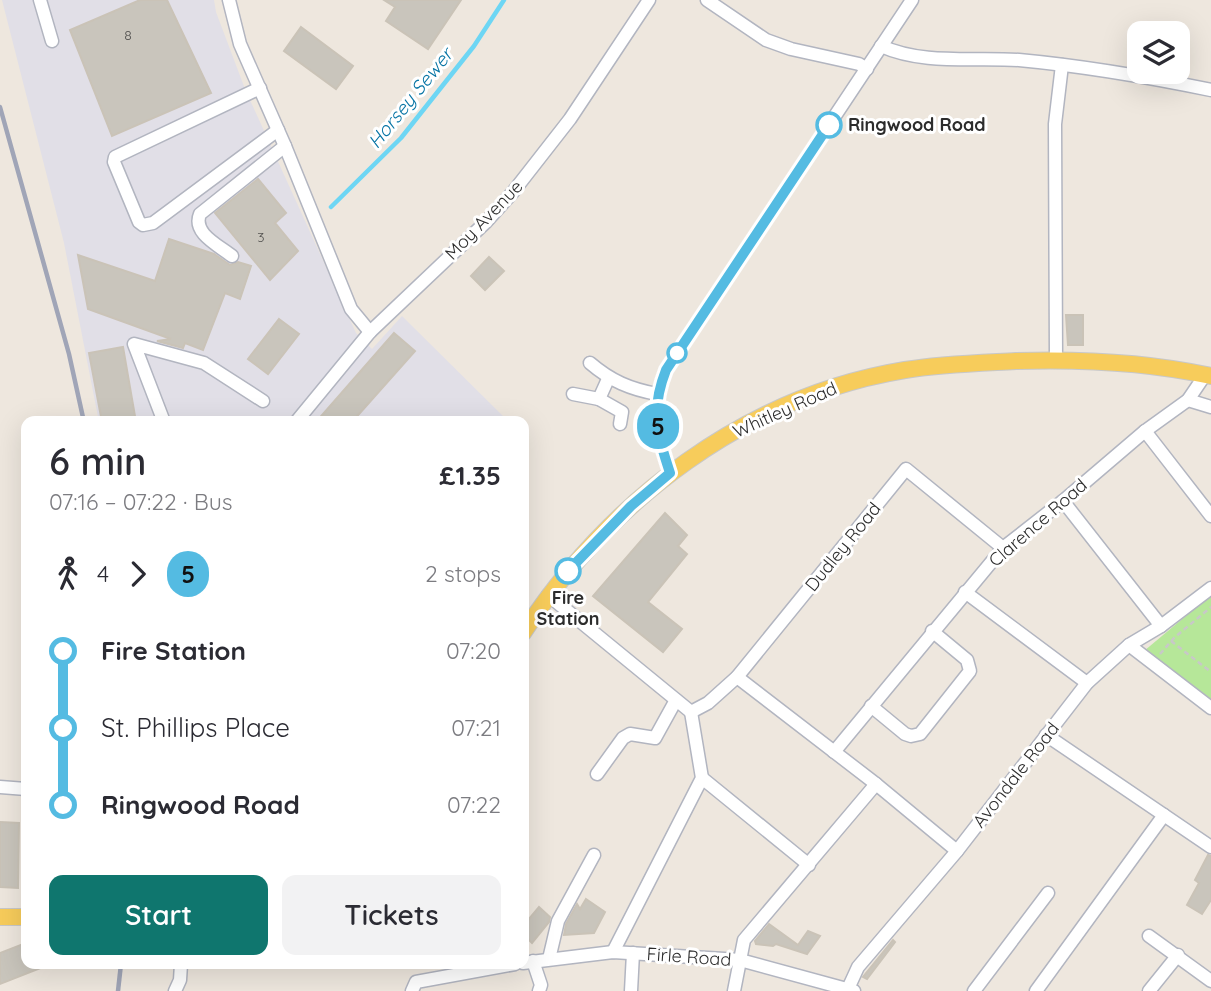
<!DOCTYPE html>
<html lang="en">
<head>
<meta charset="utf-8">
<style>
  body { margin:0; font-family:Quicksand,sans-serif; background:#f2f2f3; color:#2b2b33; height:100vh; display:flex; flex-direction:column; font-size:26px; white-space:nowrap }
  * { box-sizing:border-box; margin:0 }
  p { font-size:23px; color:#7c7c81 }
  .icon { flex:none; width:38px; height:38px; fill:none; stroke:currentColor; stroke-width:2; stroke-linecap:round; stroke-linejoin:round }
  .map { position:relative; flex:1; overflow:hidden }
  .sheet { position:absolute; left:21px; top:416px; width:508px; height:553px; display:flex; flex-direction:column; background:#fff; border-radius:14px; box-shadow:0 7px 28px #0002 }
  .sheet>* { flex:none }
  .badge { padding:0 14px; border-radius:23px; font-size:24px; line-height:46px }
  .tools { position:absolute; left:1127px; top:21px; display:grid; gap:14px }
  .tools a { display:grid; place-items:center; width:63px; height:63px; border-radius:14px; background:#fff; box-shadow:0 7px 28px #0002; font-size:35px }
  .map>.badge { position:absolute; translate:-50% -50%; box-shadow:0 0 0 4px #fff }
  .legs { display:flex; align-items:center; gap:10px; height:77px; padding:0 28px; font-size:23px }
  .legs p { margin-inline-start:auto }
  .head { display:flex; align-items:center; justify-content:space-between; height:119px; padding:0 28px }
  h1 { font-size:38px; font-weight:600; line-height:52px }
  .cta { display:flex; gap:14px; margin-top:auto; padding:14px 28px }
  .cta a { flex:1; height:80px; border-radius:14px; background:#0f766e; color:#fff; font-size:28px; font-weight:600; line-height:80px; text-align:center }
  .cta a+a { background:#f2f2f3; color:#2b2b33 }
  ul { padding:0 28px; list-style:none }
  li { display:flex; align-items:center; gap:24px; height:77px; font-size:26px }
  li i { display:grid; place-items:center; width:10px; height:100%; margin:0 9px; background:currentColor }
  li i::after { content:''; width:18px; height:18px; margin:-9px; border:5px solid; border-radius:50%; background:#fff }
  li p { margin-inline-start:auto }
  li:first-child i { background:linear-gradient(#0000 50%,currentColor 0) }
  li:last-child i { background:linear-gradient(currentColor 50%,#0000 0) }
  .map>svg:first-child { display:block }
</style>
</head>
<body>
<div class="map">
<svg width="1211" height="991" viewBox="0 0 1211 991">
  <rect width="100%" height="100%" fill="#eee7de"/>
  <polygon fill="#e1dfe7" points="2,0 214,0 216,12 245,89 356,333 372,349 402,316 509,422 99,422 64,243"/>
  <polygon fill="#b6e799" points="1211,595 1211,699 1144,651"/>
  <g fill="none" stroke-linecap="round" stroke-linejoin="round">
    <polyline stroke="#6dd6f4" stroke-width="4.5" points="331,207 401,138 474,46 504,0"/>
  </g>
  <g fill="#c9c5bc" stroke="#cac3b7" stroke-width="2">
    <polygon points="140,0 167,0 211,93 112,136 70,30"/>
    <polygon points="384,0 461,0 428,49 386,21 395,7"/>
    <polygon points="301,27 353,66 336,89 284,51"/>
    <polygon points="258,179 286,213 275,223 298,251 270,280 215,213"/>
    <polygon points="169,239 214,254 230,265 238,262 251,266 240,299 225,293 203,350 185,343 183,348 157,341 171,339 88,309 78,255 155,281"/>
    <polygon points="489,257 504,271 485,290 471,276"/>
    <polygon points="1066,315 1083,315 1083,345 1068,345"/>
    <polygon points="279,319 299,334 268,374 248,359"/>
    <polygon points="394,333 415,351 352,422 316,422"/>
    <polygon points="123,347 136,422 102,422 89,353"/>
    <polygon points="665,513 687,535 678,546 687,554 648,602 682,629 663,652 593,596"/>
    <polygon points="0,822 19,823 18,888 0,887"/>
    <polygon points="1208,855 1211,856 1211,900 1202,914 1187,905 1199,883 1195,880"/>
    <polygon points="586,899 605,912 594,933 564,935 566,924 577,904 580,909"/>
    <polygon points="539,907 550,917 549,922 532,943 523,934 523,926"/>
    <polygon points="769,924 798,945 808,931 820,936 807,954 776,944 773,946 756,944 755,941"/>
    <polygon points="893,940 895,942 867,979 863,977"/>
    <polygon points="26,943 26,964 48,965 0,984 0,953"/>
  </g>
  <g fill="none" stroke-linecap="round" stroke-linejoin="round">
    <g stroke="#b2b5c0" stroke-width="15">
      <g id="minor">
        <polyline points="40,0 52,41"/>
        <polyline points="229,0 240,44 285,146 351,309 370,332"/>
        <polyline points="707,0 766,40 791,49 859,64 867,69"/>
        <path d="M 881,46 C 923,65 973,57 1019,60 C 1083,66 1148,77 1211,90"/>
        <polyline points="260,88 115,157 114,162 139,222 143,225 153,223 278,130"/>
        <path d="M 232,256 C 218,245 192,233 200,214 L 285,146"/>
        <polyline points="1056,360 1055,124 1062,65"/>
        <path d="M 590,363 C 611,381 630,389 657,394"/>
        <polyline points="608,379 599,399 622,412 620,424"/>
        <polyline points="573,394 599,399"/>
        <polyline points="1188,400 1211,407"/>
        <polyline points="164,422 134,344 204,363 263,401"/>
        <polyline points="296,422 370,332 486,222 513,192 570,119 649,0"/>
        <polyline points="1145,431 1211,516"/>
        <path d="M 670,473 C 657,433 650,411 666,370 L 912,0"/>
        <polyline points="1063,501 1161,626"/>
        <polyline points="965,592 1087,683"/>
        <polyline points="548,595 691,712"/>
        <polyline points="1129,645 1211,708"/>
        <polyline points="737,677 876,784 957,851"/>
        <polyline points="871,706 905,734 911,736 920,734 970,671 967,660 932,631"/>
        <polyline points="691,712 708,703 737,677 906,469 1003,548"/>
        <polyline points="1046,735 1211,847"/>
        <polyline points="834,752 1003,548 1063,501 1145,431 1188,400 1205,375"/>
        <polyline points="597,774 623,738 630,734 655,738 676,700"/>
        <polyline points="702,778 809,865"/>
        <polyline points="0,787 26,789"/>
        <polyline points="1149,936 1211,981"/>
        <polyline points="613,952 702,778 691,712"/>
        <polyline points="549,959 558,921 594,855"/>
        <polyline points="533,961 541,985 539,991"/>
        <polyline points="523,963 613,952 740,960 854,991"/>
        <polyline points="175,991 180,980 181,964"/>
        <polyline points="412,991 416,982 515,964"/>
        <polyline points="631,991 633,953"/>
        <polyline points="734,991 744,940 876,784"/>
        <polyline points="847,991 858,967 957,851 1087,683 1129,645 1161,626 1211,588"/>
        <polyline points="974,991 1048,893"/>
        <polyline points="1036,991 1164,815"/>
        <polyline points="1149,991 1178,955"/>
      </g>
    </g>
    <g stroke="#c8c8c8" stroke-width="18">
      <g id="major">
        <path d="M 523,633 C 610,500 746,396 905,370 C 941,364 979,363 1016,361 C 1081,359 1147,362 1211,376"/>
        <polyline points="0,917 26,917"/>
      </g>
    </g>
    <g stroke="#c8c8c8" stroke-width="2.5" stroke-dasharray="5 3.5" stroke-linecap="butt">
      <polyline points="1171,641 1211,672"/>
      <polyline points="1160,654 1174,638 1211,607"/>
    </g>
    <use href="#minor" stroke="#fff" stroke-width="12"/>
    <use href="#major" stroke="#f7cc5b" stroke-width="16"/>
    <g stroke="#a0a5b7" stroke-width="4.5">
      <polyline points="0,107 69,354 84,422"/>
      <polyline points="118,991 121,964"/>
    </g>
  </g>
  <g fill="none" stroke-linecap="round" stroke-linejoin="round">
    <g stroke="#fff" stroke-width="16">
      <path id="line-1" d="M 568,571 L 631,506 L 670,473 C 657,433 650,411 666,370 L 829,125"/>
    </g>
    <use href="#line-1" stroke="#54bbe2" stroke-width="10"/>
  </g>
  <g fill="#fff" stroke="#54bbe2" stroke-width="3.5">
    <circle cx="829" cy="125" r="12"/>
    <circle cx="677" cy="353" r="9"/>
    <circle cx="568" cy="571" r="12"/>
  </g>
  <g text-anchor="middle" stroke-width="6" stroke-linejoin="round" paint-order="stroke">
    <g font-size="14" fill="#535250">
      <text x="128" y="40">8</text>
      <text x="261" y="242">3</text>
    </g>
    <g font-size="18" font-weight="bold" fill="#2c2c2c" stroke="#fff" text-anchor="start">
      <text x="848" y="131">Ringwood Road</text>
      <text x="568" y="604" text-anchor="middle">Fire<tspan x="568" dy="21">Station</tspan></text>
    </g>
    <g font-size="18" fill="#2c2c2c" stroke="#fff">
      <text transform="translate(484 220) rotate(-46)" y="6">Moy Avenue</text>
      <text transform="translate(785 410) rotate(-24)" y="6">Whitley Road</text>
      <text transform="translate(1038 523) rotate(-41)" y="6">Clarence Road</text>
      <text transform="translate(843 547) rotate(-51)" y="6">Dudley Road</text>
      <text transform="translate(1016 775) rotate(-52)" y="6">Avondale Road</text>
      <text transform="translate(689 957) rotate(4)" y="6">Firle Road</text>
    </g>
    <g font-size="19" font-style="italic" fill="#0875a5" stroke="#fff">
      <text transform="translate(410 98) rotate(-51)" y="7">Horsey Sewer</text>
    </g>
  </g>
</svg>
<div class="tools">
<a><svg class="icon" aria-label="layers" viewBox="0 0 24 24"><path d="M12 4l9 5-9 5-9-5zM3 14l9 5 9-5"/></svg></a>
</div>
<b class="badge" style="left:658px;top:426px;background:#54bbe2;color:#111">5</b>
<section class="sheet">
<div class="head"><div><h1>6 min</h1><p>07:16 – 07:22 · Bus</p></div><b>£1.35</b></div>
<div class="legs"><svg class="icon" aria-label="walk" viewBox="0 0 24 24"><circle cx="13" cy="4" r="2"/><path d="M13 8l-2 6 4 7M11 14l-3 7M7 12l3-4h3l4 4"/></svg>4<svg class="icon" aria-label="forward" viewBox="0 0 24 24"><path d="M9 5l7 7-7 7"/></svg><b class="badge" style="background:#54bbe2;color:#111">5</b><p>2 stops</p></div>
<ul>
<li><i style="color:#54bbe2"></i><b>Fire Station</b><p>07:20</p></li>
<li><i style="color:#54bbe2"></i><span>St. Phillips Place</span><p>07:21</p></li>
<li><i style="color:#54bbe2"></i><b>Ringwood Road</b><p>07:22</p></li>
</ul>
<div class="cta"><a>Start</a><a>Tickets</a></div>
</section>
</div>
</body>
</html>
